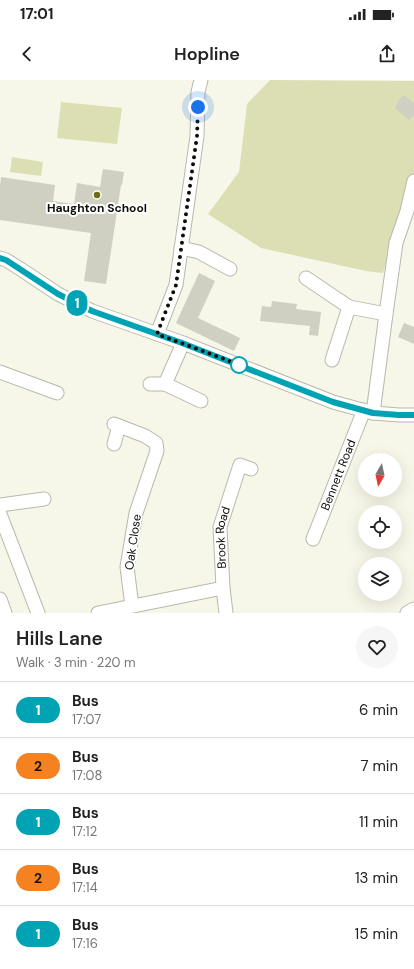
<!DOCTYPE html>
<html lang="en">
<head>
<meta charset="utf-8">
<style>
  body { margin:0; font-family:"DM Sans",sans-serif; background:#f6f6f6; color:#222; height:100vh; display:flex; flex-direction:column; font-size:15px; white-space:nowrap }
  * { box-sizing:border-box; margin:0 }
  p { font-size:13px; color:#767676 }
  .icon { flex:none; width:22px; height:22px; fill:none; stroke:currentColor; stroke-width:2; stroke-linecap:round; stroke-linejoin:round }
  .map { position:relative; height:533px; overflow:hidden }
  .panel { display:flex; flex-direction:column; background:#fff; flex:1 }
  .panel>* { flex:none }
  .badge { padding:0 8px; border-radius:13px; font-size:14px; line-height:26px }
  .needle { width:26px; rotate:189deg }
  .fabs { position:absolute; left:358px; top:373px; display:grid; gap:8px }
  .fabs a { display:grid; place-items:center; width:44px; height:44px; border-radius:50%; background:#fff; box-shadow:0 4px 16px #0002; font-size:20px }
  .you { position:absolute; width:20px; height:20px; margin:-10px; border:3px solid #fff; border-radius:50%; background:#1a73e8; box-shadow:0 0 0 6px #1a73e833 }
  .map>.badge { position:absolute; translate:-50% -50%; box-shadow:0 0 0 2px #fff }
  .round { display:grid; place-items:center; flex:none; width:42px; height:42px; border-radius:21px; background:#f6f6f6 }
  .summary { display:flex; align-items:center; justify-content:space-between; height:68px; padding:0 16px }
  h1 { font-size:19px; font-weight:600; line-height:30px }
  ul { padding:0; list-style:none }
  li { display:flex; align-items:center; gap:12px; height:56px; padding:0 16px; border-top:1px solid #e0e0e0 }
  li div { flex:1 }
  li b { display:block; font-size:15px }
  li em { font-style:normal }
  li .badge { min-width:44px; font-weight:700; text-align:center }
  .status { display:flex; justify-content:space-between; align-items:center; height:28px; padding:0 20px; background:#fff; direction:ltr }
  .status svg { height:11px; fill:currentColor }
  header { display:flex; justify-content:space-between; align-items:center; height:52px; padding:0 16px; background:#fff; font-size:18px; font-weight:600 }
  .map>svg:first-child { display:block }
</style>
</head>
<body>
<div class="status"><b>17:01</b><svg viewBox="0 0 49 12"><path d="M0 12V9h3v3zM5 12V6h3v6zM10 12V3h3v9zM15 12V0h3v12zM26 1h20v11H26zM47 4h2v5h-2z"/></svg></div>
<header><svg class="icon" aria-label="back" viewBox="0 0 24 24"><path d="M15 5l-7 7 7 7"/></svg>Hopline<svg class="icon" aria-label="share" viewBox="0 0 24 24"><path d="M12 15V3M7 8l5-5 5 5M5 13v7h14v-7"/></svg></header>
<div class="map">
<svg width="414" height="533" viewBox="0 0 414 533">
  <rect width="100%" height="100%" fill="#f6f7e8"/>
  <g fill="#dcdfb4">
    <polygon points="270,0 414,1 414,130 401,129 383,193 366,191 261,168 208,134 239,92 247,24"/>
    <polygon points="61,22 122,28 117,64 57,58"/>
    <polygon points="12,77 43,82 41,96 10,92"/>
  </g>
  <g fill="#cfd0c2">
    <polygon points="404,15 414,23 414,35 409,40 395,28 399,20"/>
    <polygon points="103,89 124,92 122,105 121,105 106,204 84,201 91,153 0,140 0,106 1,97 55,105 53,121 74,124 77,103 100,107"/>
    <polygon points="199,193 215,201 198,238 240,258 234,271 176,243"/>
    <polygon points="272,221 297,224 296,229 321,232 318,256 309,255 310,246 260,241 262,226 271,227"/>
    <polygon points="404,243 414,247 414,264 398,257"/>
  </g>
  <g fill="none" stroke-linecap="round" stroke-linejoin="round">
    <g stroke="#b8b9ab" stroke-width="15">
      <g id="minor">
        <polyline points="181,168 199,172 230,189"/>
        <polyline points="0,178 6,180 22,190 58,214 92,231 183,263 333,322 373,333 399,335 414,335"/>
        <polyline points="306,198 349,227 386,234"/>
        <polyline points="157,254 176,205 197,56 198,12 201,0"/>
        <polyline points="332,280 349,227"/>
        <polyline points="0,292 57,313"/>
        <polyline points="150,304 165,304 201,321"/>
        <polyline points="165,304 183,263"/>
        <polyline points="373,333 386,234 396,163 407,131 414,101"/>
        <polyline points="114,344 145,356 156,363 157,371 136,433 127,487 132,526"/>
        <polyline points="114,364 119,346"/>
        <polyline points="0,425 44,419"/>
        <polyline points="0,434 38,533"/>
        <path id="s1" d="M 313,459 L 364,330"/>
        <polyline points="0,519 5,533"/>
        <polyline points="98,533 223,508"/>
        <path id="s2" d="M 226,533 L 223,508 L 220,447 L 240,385 L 251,389"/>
        <polyline points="407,533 414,529"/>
      </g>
    </g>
    <use href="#minor" stroke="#fff" stroke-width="13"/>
  </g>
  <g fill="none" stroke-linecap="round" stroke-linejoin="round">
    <g stroke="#fff" stroke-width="9">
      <polyline id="line" points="0,178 6,180 58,214 92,231 182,263 333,322 373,333 399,335 414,335"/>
    </g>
    <use href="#line" stroke="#00a3b4" stroke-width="6"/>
    <polyline stroke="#0d0d08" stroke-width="4" stroke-dasharray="0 7.2" points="198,27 197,56 176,205 157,254 240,285 239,285"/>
  </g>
  <circle fill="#6d6e11" stroke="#fff" stroke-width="1.5" cx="97" cy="115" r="4"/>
  <circle fill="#fff" stroke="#00a3b4" stroke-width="2" cx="239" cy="285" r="8"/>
  <g text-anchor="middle" stroke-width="4" stroke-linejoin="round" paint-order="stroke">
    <g font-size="12" font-weight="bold" fill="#0d0d08" stroke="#fff">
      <text x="97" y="132">Haughton School</text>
    </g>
    <g font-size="12" fill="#0d0d08" stroke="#fff">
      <text dy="4" stroke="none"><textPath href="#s1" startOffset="69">Bennett Road</textPath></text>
      <text dy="4" stroke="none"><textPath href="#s2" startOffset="76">Brook Road</textPath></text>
      <text transform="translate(133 462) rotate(-82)" y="4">Oak Close</text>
    </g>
  </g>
</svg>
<div class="fabs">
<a><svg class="needle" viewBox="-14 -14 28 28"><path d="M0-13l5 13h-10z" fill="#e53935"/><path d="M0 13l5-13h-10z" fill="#767676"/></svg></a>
<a><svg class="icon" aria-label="locate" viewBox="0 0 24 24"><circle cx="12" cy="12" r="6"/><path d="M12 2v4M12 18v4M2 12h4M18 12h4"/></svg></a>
<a><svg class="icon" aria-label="layers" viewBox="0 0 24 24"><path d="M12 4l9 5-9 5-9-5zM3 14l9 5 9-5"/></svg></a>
</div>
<div class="you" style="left:198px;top:27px"></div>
<b class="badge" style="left:77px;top:223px;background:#00a3b4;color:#fff">1</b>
</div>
<section class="panel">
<div class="summary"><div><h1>Hills Lane</h1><p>Walk · 3 min · 220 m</p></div><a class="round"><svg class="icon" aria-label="heart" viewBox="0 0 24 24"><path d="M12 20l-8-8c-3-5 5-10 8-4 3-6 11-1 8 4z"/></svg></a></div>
<ul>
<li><span class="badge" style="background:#00a3b4;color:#fff">1</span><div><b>Bus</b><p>17:07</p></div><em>6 min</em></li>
<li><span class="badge" style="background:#f58220;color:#111">2</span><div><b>Bus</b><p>17:08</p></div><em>7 min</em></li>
<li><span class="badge" style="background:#00a3b4;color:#fff">1</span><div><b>Bus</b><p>17:12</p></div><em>11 min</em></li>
<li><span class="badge" style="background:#f58220;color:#111">2</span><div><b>Bus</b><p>17:14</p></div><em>13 min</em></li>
<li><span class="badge" style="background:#00a3b4;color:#fff">1</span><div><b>Bus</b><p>17:16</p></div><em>15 min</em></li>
</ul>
</section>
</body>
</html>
